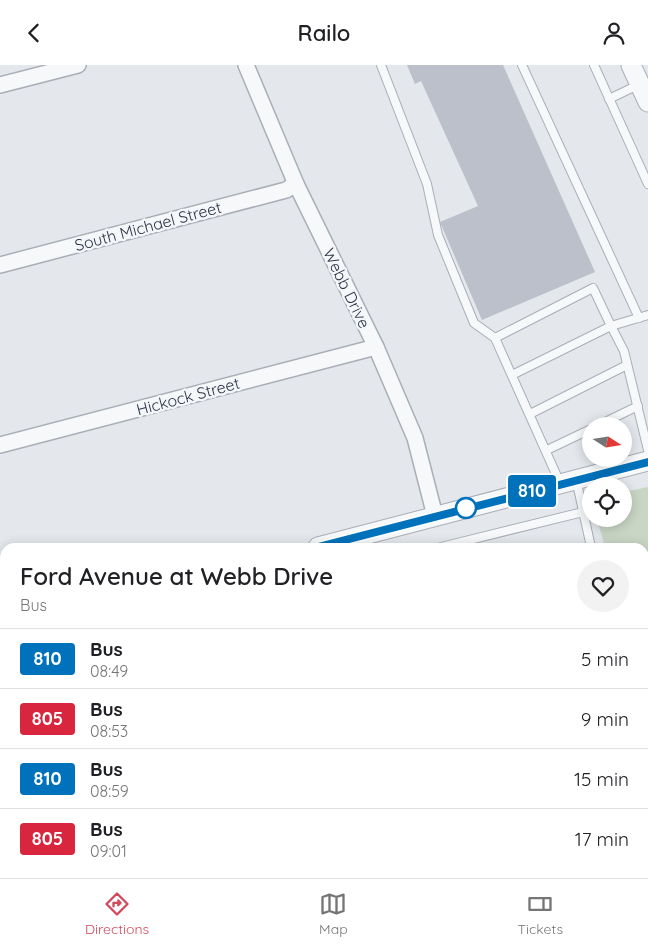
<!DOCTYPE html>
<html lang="en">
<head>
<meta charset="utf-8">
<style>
  body { margin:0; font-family:Quicksand,sans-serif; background:#f2f2f2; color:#202124; height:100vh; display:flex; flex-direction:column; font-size:19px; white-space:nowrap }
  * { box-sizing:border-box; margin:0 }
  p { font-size:16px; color:#757577 }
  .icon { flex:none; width:28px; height:28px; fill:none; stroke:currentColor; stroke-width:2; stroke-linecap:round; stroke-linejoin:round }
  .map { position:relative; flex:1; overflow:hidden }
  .sheet { position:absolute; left:0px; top:478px; width:649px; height:336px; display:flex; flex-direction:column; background:#fff; border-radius:15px 15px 0 0; box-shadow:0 2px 12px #0003 }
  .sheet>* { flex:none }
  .badge { padding:0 10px; border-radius:4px; font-size:18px; line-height:32px }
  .needle { width:32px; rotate:102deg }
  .controls { position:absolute; left:582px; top:352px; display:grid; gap:10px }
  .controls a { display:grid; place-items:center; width:50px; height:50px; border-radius:50%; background:#fff; box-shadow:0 2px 12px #0003; font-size:25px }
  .map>.badge { position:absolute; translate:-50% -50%; box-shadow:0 0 0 2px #fff }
  .round { display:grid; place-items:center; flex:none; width:52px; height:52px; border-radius:26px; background:#f2f2f2 }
  .head { display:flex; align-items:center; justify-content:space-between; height:85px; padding:0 20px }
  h1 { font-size:24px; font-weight:600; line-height:38px }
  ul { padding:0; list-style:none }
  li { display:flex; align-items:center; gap:15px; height:60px; padding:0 20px; border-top:1px solid #e0e0e0 }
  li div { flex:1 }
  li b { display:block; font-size:19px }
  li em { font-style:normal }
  li .badge { min-width:55px; font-weight:700; text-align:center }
  header { display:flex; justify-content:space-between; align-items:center; height:65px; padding:0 20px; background:#fff; font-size:22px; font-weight:600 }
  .dock { display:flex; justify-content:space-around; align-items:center; height:70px; border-top:1px solid #e0e0e0; background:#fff; font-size:14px; color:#757577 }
  .dock a { display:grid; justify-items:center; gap:2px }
  .dock .selected { color:#d1495b }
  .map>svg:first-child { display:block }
</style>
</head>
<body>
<header><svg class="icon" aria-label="back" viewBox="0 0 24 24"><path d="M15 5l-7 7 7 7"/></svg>Railo<svg class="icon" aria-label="person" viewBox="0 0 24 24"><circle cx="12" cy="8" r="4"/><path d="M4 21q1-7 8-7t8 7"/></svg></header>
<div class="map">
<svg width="648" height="813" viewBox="0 0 648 813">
  <rect width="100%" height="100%" fill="#e4e7ec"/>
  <polygon fill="#c9d6c5" points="648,422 648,534 644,536 644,482 605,482 597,454 624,454 624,427"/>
  <g fill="#bbc0ca">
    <polygon points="407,0 503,0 595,207 482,255 440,157 478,141 421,16 415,19"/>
    <polygon points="72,809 115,809 118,813 75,813"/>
    <polygon points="427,809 462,809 461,813 426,813"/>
    <polygon points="579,809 621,809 624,813 582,813"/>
  </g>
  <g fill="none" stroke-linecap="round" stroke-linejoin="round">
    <g stroke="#a9aeb7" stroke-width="10">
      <g id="service">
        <polyline points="381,0 427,119 438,170 474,258 495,273 560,418"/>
        <polyline points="522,0 639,253"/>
        <polyline points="594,0 648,119"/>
        <polyline points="609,34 640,19"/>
        <polyline points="648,250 611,261 624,286 648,385"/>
        <polyline points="495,273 593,223 611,261 512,310"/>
        <polyline points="530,349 627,300"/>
        <polyline points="597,361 638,341"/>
        <polyline points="547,385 591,364"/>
        <polyline points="576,414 591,482"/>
        <polyline points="441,482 583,447"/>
        <polyline points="0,601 5,596"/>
        <polyline points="644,651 648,650"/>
        <polyline points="0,695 5,734"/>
        <polyline points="644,712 648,729"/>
        <polyline points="15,809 16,813"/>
        <polyline points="301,809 302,813"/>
        <polyline points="357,809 358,813"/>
      </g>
    </g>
    <g stroke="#a9aeb7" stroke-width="18">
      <g id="minor">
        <polyline points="246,0 296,119 376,282 415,373 435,451"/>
        <polyline points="0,20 78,0"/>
        <polyline points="0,200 286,125 296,119"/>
        <polyline points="0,380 376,282"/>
      </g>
    </g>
    <g stroke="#a9aeb7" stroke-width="21">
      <g id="tertiary">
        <polyline points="631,0 648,37"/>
        <polyline points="318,482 648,396"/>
        <polyline points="0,566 5,565"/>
      </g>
    </g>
    <use href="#service" stroke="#f7f8fa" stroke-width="8"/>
    <use href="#minor" stroke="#f7f8fa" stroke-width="15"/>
    <use href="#tertiary" stroke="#f7f8fa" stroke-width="19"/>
  </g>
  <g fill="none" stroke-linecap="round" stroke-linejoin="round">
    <g stroke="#fff" stroke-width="11">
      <polyline id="line" points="318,482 648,397"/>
    </g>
    <use href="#line" stroke="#0072bc" stroke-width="8"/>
  </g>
  <circle fill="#fff" stroke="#0072bc" stroke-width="2.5" cx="466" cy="443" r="10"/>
  <g text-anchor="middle" stroke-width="5" stroke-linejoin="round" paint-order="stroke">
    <g font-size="16" fill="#2b3445" stroke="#f4f6f9">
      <text transform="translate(148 161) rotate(-15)" y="6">South Michael Street</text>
      <text transform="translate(347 223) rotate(64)" y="6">Webb Drive</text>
      <text transform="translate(188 331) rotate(-15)" y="6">Hickock Street</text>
    </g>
  </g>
</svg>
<div class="controls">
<a><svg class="needle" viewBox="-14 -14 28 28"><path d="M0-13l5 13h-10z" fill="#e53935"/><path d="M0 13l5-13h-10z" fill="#757577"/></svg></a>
<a><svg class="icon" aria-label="locate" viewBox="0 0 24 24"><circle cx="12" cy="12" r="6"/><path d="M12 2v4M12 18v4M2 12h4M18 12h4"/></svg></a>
</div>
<b class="badge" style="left:532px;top:426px;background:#0072bc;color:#fff">810</b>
<section class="sheet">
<div class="head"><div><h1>Ford Avenue at Webb Drive</h1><p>Bus</p></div><a class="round"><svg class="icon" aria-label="heart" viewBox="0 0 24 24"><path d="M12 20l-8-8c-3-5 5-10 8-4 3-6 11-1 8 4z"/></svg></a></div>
<ul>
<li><span class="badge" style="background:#0072bc;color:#fff">810</span><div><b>Bus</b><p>08:49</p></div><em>5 min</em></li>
<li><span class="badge" style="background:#d7263d;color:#fff">805</span><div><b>Bus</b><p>08:53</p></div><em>9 min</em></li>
<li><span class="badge" style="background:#0072bc;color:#fff">810</span><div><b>Bus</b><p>08:59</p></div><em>15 min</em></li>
<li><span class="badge" style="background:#d7263d;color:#fff">805</span><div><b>Bus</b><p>09:01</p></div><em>17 min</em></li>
</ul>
</section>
</div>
<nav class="dock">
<a class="selected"><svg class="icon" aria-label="directions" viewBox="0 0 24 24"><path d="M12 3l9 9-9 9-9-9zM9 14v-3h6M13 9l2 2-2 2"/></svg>Directions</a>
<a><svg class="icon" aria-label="map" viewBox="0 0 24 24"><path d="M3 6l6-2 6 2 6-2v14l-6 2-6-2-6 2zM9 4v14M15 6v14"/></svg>Map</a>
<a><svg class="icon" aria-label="tickets" viewBox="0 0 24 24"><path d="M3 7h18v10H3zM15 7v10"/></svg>Tickets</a>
</nav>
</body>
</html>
